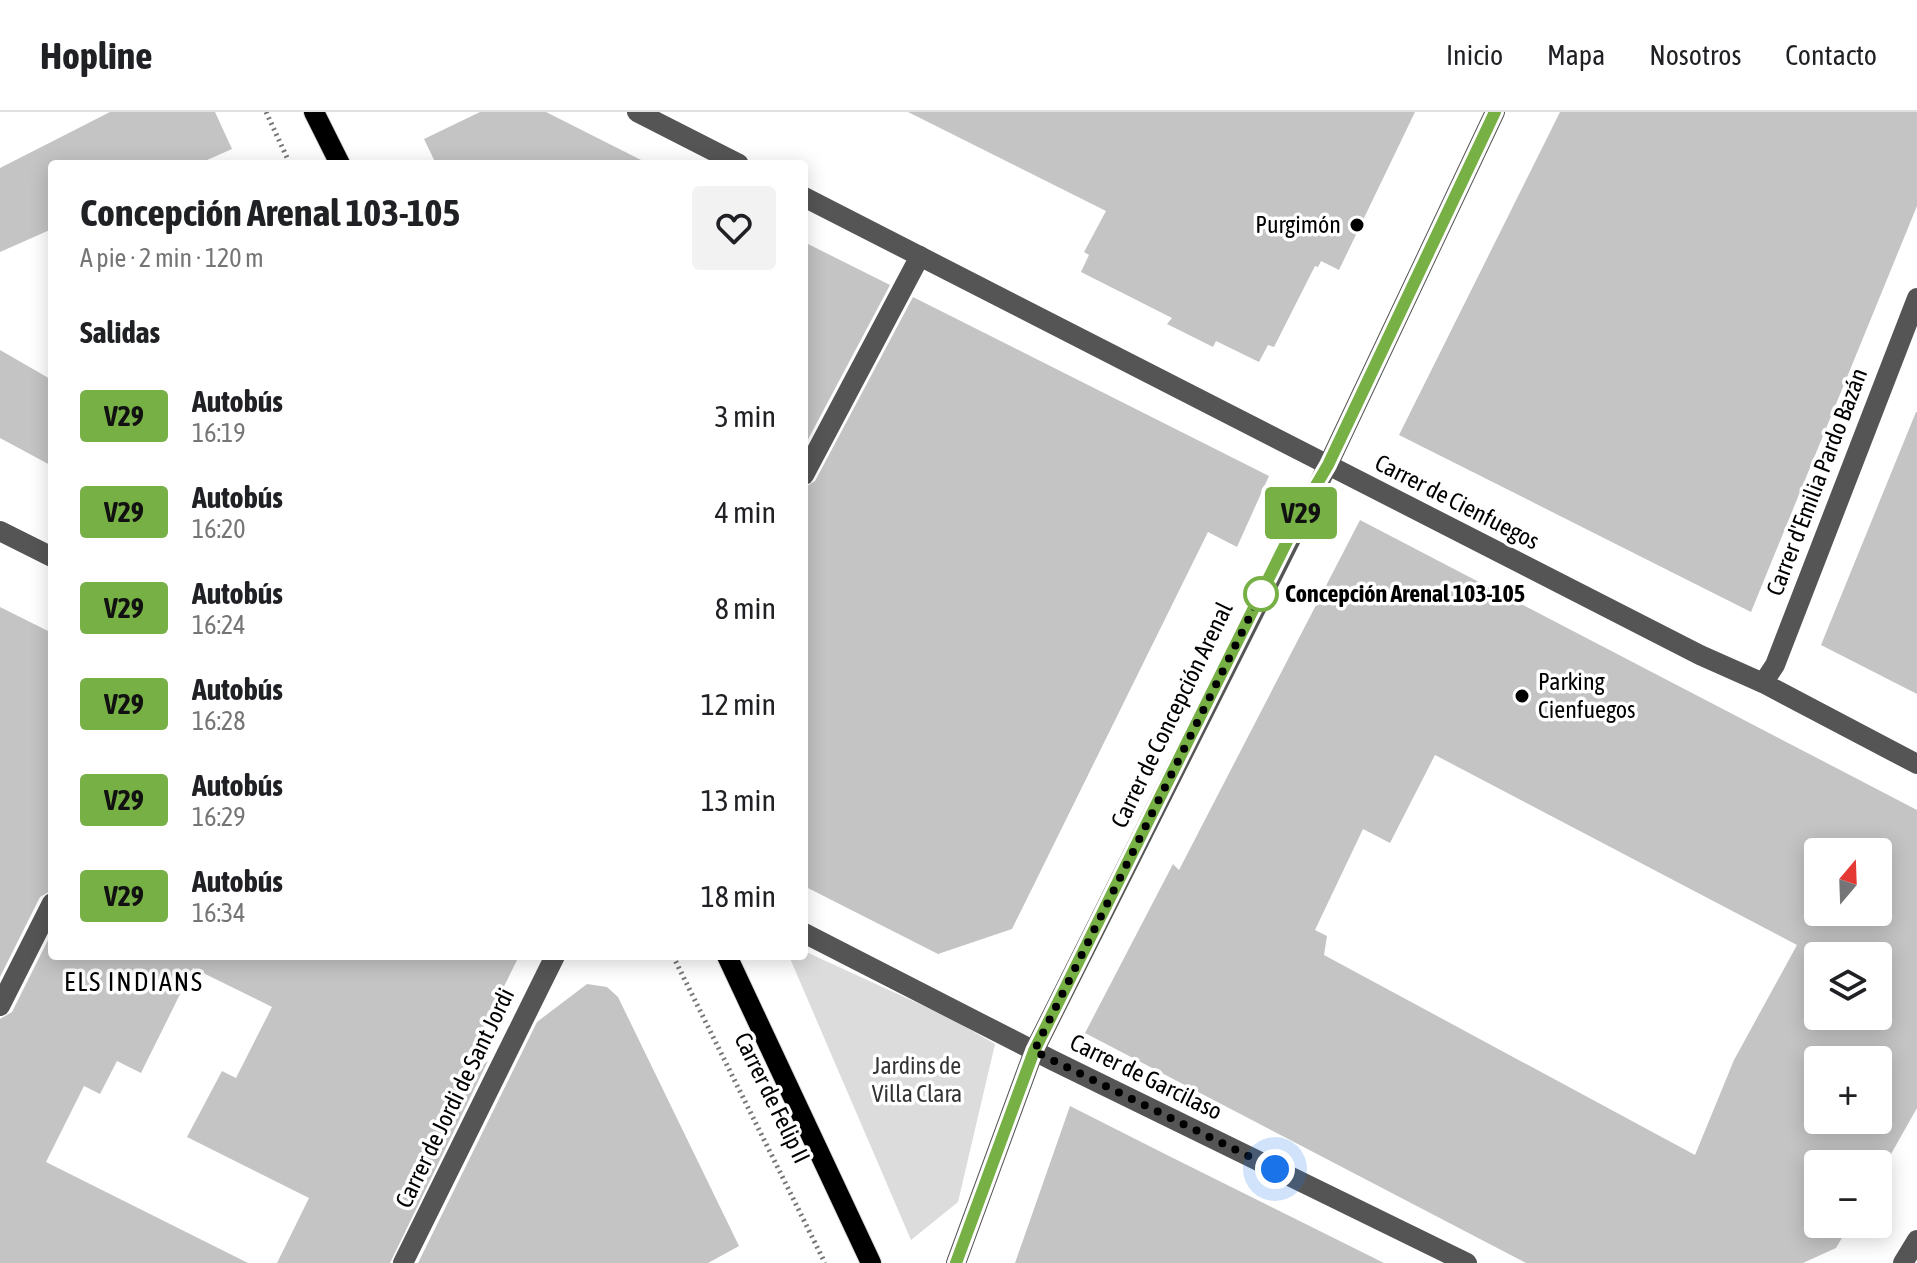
<!DOCTYPE html>
<html lang="es">
<head>
<meta charset="utf-8">
<style>
  body { margin:0; font-family:"Asap Condensed",sans-serif; background:#f2f2f2; color:#202124; height:100vh; display:flex; flex-direction:column; font-size:30px; white-space:nowrap }
  * { box-sizing:border-box; margin:0 }
  p { font-size:26px; color:#757577 }
  .icon { flex:none; width:44px; height:44px; fill:none; stroke:currentColor; stroke-width:2; stroke-linecap:round; stroke-linejoin:round }
  .map { position:relative; flex:1; overflow:hidden }
  .panel { position:absolute; left:48px; top:48px; width:760px; height:800px; display:flex; flex-direction:column; background:#fff; border-radius:8px; box-shadow:0 4px 20px #0003 }
  .panel>* { flex:none }
  .badge { padding:0 16px; border-radius:6px; font-size:28px; line-height:52px }
  .needle { width:52px; rotate:19deg }
  .buttons { position:absolute; left:1804px; top:726px; display:grid; gap:16px }
  .buttons a { display:grid; place-items:center; width:88px; height:88px; border-radius:8px; background:#fff; box-shadow:0 4px 20px #0003; font-size:40px }
  .you { position:absolute; width:40px; height:40px; margin:-20px; border:6px solid #fff; border-radius:50%; background:#1a73e8; box-shadow:0 0 0 12px #1a73e833 }
  .map>.badge { position:absolute; translate:-50% -50%; box-shadow:0 0 0 4px #fff }
  h2 { padding:0 32px; font-size:30px; line-height:72px }
  .round { display:grid; place-items:center; flex:none; width:84px; height:84px; border-radius:8px; background:#f2f2f2 }
  .headline { display:flex; align-items:center; justify-content:space-between; height:136px; padding:0 32px }
  h1 { font-size:38px; font-weight:700; line-height:60px }
  ul { padding:0; list-style:none }
  li { display:flex; align-items:center; gap:24px; height:96px; padding:0 32px }
  li div { flex:1 }
  li b { display:block; font-size:30px }
  li em { font-style:normal }
  li .badge { min-width:88px; font-weight:700; text-align:center }
  header { display:flex; align-items:center; gap:48px; box-sizing:border-box; height:112px; padding:0 40px; background:#fff; border-bottom:2px solid #e0e0e0 }
  header strong { font-size:38px }
  nav { display:flex; gap:44px; margin-inline-start:auto; font-size:28px }
  .map>svg:first-child { display:block }
</style>
</head>
<body>
<header>
<strong>Hopline</strong>
<nav><a>Inicio</a><a>Mapa</a><a>Nosotros</a><a>Contacto</a></nav>
</header>
<div class="map">
<svg width="1917" height="1151" viewBox="0 0 1917 1151">
  <rect width="100%" height="100%" fill="#fff"/>
  <polygon fill="#dcdcdc" points="804,839 950,906 995,932 958,1090 911,1128 789,844 804,844"/>
  <g fill="#c4c4c4" fill-rule="evenodd">
    <polygon points="110,0 215,0 232,37 198,52 52,52 52,117 0,140 0,56"/>
    <polygon points="480,0 546,0 649,52 436,52 424,27"/>
    <polygon points="908,0 1415,0 1339,158 1321,149 1318,155 1315,154 1274,235 1268,233 1259,250 1216,229 1213,235 1167,212 1172,206 1081,160 1089,143 1084,140 1106,99"/>
    <polygon points="1560,0 1917,0 1917,94 1751,500 1399,323"/>
    <polygon points="804,130 890,173 804,335"/>
    <polygon points="913,185 1269,364 1237,435 1208,420 1012,817 938,842 804,774 804,376 815,369"/>
    <polygon points="0,238 52,268 52,354 0,326"/>
    <polygon points="1916,300 1917,300 1917,582 1821,533"/>
    <path d="M 1360,408 L 1917,698 L 1917,996 L 1878,1065 L 1878,1052 L 1818,1052 L 1818,1112 L 1850,1112 L 1836,1136 L 1803,1151 L 1526,1151 L 1085,921 L 1173,752 L 1179,758 ZM 1435,643 L 1797,833 L 1734,948 L 1695,1043 L 1324,843 L 1327,824 L 1315,818 L 1363,717 L 1390,731 ZM 1818,740 L 1878,740 L 1878,800 L 1818,800 ZM 1818,844 L 1878,844 L 1878,904 L 1818,904 ZM 1818,948 L 1878,948 L 1878,1008 L 1818,1008 Z"/>
    <polygon points="0,495 52,521 52,778 40,785 0,865"/>
    <polygon points="52,820 52,844 519,844 453,978 488,949 390,1151 277,1151 309,1086 187,1025 222,959 236,966 272,895 193,856 141,961 117,949 100,982 84,974 46,1050 248,1151 0,1151 0,907 12,900"/>
    <polygon points="587,872 607,875 618,885 739,1134 708,1151 418,1151 537,910"/>
    <polygon points="1070,994 1167,1043 1384,1151 1015,1151"/>
  </g>
  <g fill="none" stroke-linecap="round" stroke-linejoin="round">
    <g stroke="#dbdbdb" stroke-width="22">
      <g id="major">
        <polyline points="314,0 340,52"/>
        <polyline points="727,844 871,1151"/>
      </g>
    </g>
    <g stroke="#777" stroke-width="5" stroke-dasharray="2 4" stroke-linecap="butt">
      <polyline points="266,0 290,52"/>
      <polyline points="673,844 825,1151"/>
    </g>
    <g stroke="#555" stroke-width="20">
      <polyline points="637,0 739,52"/>
      <polyline points="804,85 1700,543 1763,571 1917,652"/>
      <polyline points="804,363 920,144"/>
      <polyline points="0,419 52,445"/>
      <polyline points="1763,571 1775,553 1917,186"/>
      <polyline points="804,821 1052,948 1467,1151"/>
      <polyline points="0,894 52,791"/>
      <polyline points="403,1151 555,844"/>
      <polyline points="956,1151 1034,939 1328,353 1495,0"/>
      <polyline points="1903,1151 1917,1128"/>
    </g>
    <use href="#major" stroke="#000" stroke-width="20"/>
  </g>
  <g fill="none" stroke-linecap="round" stroke-linejoin="round">
    <g stroke="#fff" stroke-width="18">
      <polyline id="line" points="956,1151 1034,939 1308,387 1328,353 1495,0"/>
    </g>
    <use href="#line" stroke="#77b045" stroke-width="12"/>
    <polyline stroke="#000" stroke-width="8" stroke-dasharray="0 14.4" points="1261,482 1034,939 1275,1057"/>
  </g>
  <g fill="#000" stroke="#fff" stroke-width="3">
    <circle cx="1357" cy="113" r="8"/>
    <circle cx="1522" cy="584" r="8"/>
  </g>
  <circle fill="#fff" stroke="#77b045" stroke-width="4" cx="1261" cy="482" r="16"/>
  <g text-anchor="middle" stroke-width="7" stroke-linejoin="round" paint-order="stroke">
    <g font-size="24" fill="#000" stroke="#fff" text-anchor="end">
      <text x="1341" y="121">Purgimón</text>
      <text x="1538" y="578" text-anchor="start">Parking<tspan x="1538" dy="28">Cienfuegos</tspan></text>
    </g>
    <g font-size="24" fill="#000" stroke="#fff">
      <text transform="translate(1817 370) rotate(-69)" y="8">Carrer d'Emilia Pardo Bazán</text>
      <text transform="translate(1457 390) rotate(27)" y="8">Carrer de Cienfuegos</text>
      <text transform="translate(1172 603) rotate(-64)" y="8">Carrer de Concepción Arenal</text>
      <text transform="translate(1146 965) rotate(26)" y="8">Carrer de Garcilaso</text>
      <text transform="translate(455 986) rotate(-64)" y="8">Carrer de Jordi de Sant Jordi</text>
      <text transform="translate(772 986) rotate(64)" y="8">Carrer de Felip II</text>
    </g>
    <g font-size="24" font-weight="bold" fill="#000" stroke="#fff" text-anchor="start">
      <text x="1285" y="490">Concepción Arenal 103-105</text>
    </g>
    <g font-size="24" fill="#333" stroke="#fff">
      <text x="917" y="962">Jardins de<tspan x="917" dy="28">Villa Clara</tspan></text>
    </g>
    <g font-size="26" letter-spacing="2" fill="#000" stroke="#fff">
      <text x="134" y="879">ELS INDIANS</text>
    </g>
  </g>
</svg>
<div class="buttons">
<a><svg class="needle" viewBox="-14 -14 28 28"><path d="M0-13l5 13h-10z" fill="#e53935"/><path d="M0 13l5-13h-10z" fill="#757577"/></svg></a>
<a><svg class="icon" aria-label="layers" viewBox="0 0 24 24"><path d="M12 4l9 5-9 5-9-5zM3 14l9 5 9-5"/></svg></a>
<a>+</a>
<a>−</a>
</div>
<div class="you" style="left:1275px;top:1057px"></div>
<b class="badge" style="left:1301px;top:401px;background:#77b045;color:#111">V29</b>
<section class="panel">
<div class="headline"><div><h1>Concepción Arenal 103-105</h1><p>A pie · 2 min · 120 m</p></div><a class="round"><svg class="icon" aria-label="heart" viewBox="0 0 24 24"><path d="M12 20l-8-8c-3-5 5-10 8-4 3-6 11-1 8 4z"/></svg></a></div>
<h2>Salidas</h2>
<ul>
<li><span class="badge" style="background:#77b045;color:#111">V29</span><div><b>Autobús</b><p>16:19</p></div><em>3 min</em></li>
<li><span class="badge" style="background:#77b045;color:#111">V29</span><div><b>Autobús</b><p>16:20</p></div><em>4 min</em></li>
<li><span class="badge" style="background:#77b045;color:#111">V29</span><div><b>Autobús</b><p>16:24</p></div><em>8 min</em></li>
<li><span class="badge" style="background:#77b045;color:#111">V29</span><div><b>Autobús</b><p>16:28</p></div><em>12 min</em></li>
<li><span class="badge" style="background:#77b045;color:#111">V29</span><div><b>Autobús</b><p>16:29</p></div><em>13 min</em></li>
<li><span class="badge" style="background:#77b045;color:#111">V29</span><div><b>Autobús</b><p>16:34</p></div><em>18 min</em></li>
</ul>
</section>
</div>
</body>
</html>
